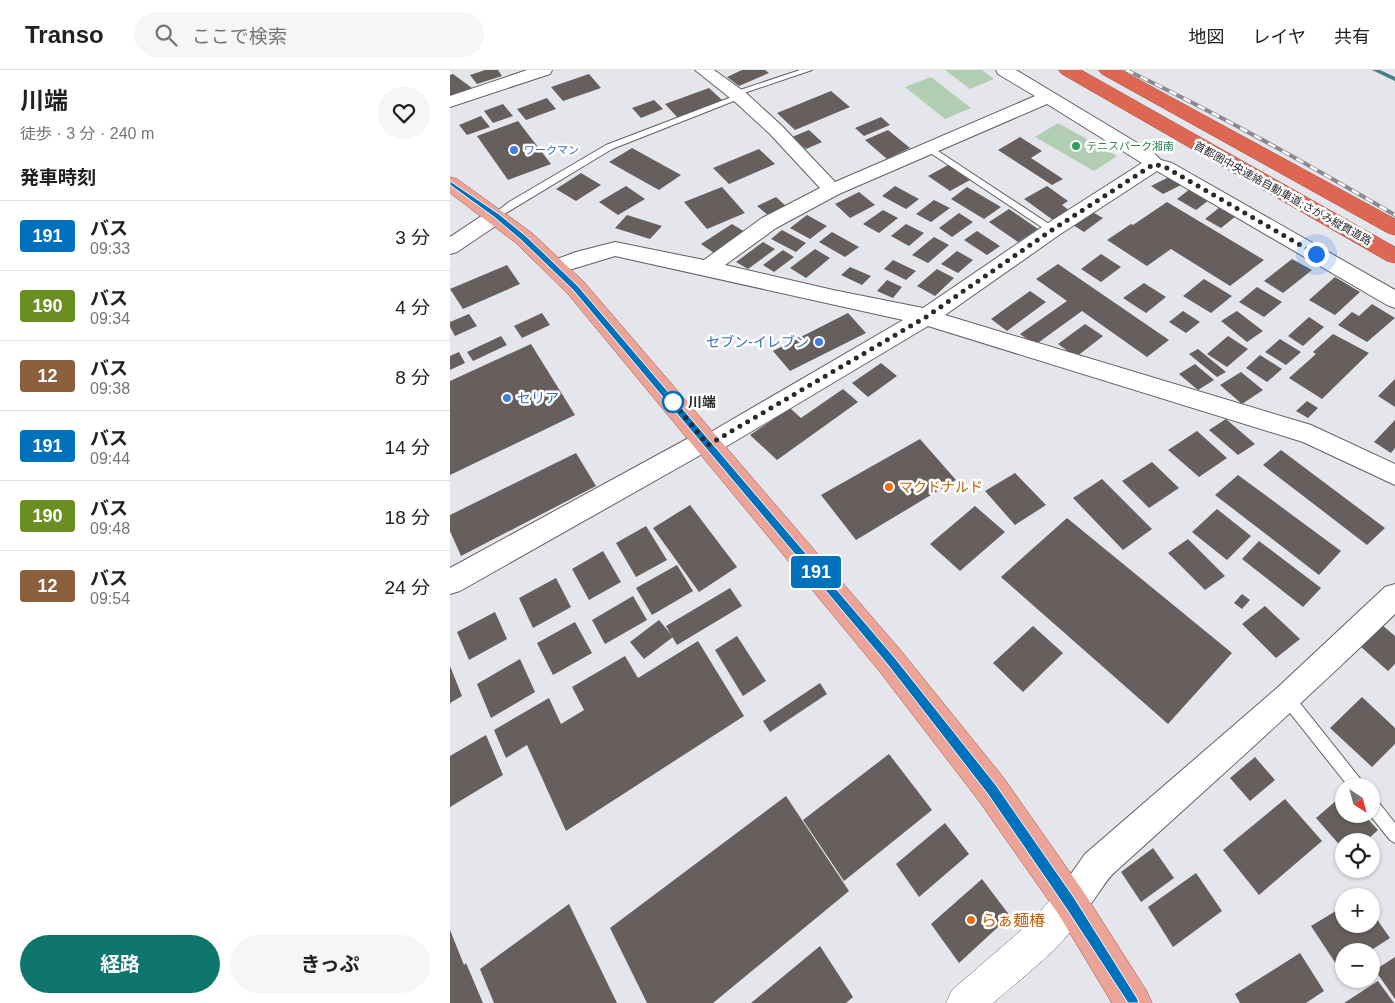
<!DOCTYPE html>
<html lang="ja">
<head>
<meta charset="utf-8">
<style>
  body { margin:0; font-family:Arial,"Noto Sans JP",sans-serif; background:#f6f6f6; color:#202124; height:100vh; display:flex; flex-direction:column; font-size:19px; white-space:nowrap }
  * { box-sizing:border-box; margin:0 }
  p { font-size:16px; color:#757577 }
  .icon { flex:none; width:28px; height:28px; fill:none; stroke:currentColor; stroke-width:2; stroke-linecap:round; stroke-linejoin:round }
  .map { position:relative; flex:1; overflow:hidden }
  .details { display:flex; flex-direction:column; background:#fff; width:450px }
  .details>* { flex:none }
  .badge { padding:0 10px; border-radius:4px; font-size:18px; line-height:32px }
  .needle { width:32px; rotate:144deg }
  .controls { position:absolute; left:885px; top:708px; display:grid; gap:10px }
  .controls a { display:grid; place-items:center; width:45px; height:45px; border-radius:50%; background:#fff; box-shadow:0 1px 4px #0004; font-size:25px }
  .you { position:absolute; width:25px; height:25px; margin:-12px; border:4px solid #fff; border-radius:50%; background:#1a73e8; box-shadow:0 0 0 8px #1a73e833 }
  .map>.badge { position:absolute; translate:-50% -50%; box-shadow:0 0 0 2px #fff }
  h2 { padding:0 20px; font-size:19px; line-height:45px }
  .round { display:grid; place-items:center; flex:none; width:52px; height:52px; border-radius:26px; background:#f6f6f6 }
  .head { display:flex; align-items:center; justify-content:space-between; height:85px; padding:0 20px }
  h1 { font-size:24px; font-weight:700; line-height:38px }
  .cta { display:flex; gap:10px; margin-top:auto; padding:10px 20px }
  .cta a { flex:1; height:58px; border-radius:30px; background:#0f766e; color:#fff; font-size:20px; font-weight:700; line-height:58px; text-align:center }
  .cta a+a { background:#f6f6f6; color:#202124 }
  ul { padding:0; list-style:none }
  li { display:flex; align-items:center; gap:15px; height:70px; padding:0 20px; border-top:1px solid #e0e0e0 }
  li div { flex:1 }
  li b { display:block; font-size:19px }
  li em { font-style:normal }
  li .badge { min-width:55px; font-weight:700; text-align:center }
  header { display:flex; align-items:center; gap:30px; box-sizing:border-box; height:70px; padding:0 25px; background:#fff; border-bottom:1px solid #e0e0e0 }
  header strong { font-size:24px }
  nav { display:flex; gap:28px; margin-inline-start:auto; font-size:18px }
  .search { width:350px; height:45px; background:#f6f6f6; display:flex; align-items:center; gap:12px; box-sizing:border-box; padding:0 18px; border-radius:28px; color:#757577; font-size:19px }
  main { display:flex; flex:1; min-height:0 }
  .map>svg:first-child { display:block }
</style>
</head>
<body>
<header>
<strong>Transo</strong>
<div class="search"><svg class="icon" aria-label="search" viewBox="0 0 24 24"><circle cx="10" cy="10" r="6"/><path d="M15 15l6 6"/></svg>ここで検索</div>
<nav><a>地図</a><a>レイヤ</a><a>共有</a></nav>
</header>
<main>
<section class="details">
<div class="head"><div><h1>川端</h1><p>徒歩 · 3 分 · 240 m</p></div><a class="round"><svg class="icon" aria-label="heart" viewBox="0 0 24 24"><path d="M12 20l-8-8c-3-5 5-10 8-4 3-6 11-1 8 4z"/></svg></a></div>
<h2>発車時刻</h2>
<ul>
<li><span class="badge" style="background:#0072bc;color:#fff">191</span><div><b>バス</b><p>09:33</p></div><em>3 分</em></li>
<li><span class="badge" style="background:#6b8e23;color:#fff">190</span><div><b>バス</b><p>09:34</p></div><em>4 分</em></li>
<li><span class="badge" style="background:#8b5e3c;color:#fff">12</span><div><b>バス</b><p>09:38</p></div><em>8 分</em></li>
<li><span class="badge" style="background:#0072bc;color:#fff">191</span><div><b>バス</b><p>09:44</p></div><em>14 分</em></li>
<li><span class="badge" style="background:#6b8e23;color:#fff">190</span><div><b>バス</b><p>09:48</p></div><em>18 分</em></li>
<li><span class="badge" style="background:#8b5e3c;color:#fff">12</span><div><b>バス</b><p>09:54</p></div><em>24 分</em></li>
</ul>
<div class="cta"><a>経路</a><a>きっぷ</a></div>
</section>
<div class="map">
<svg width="945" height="933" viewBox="0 0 945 933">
  <rect width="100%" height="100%" fill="#e5e5ec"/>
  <g fill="#b2ceb2">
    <polygon points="495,0 532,0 544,9 520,19"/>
    <polygon points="481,7 521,38 495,49 455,17"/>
    <polygon points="608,53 667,86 644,101 585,67"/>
  </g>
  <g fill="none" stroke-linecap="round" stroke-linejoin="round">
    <polygon fill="#467f84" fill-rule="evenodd" points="922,0 930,0 945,7 945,11"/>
  </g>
  <g fill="#665f5e">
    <polygon points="35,0 48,0 52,6 27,14 20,5"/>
    <polygon points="292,0 315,0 319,3 289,16 277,7"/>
    <polygon points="3,4 22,18 0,28 0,5"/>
    <polygon points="139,4 151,18 113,31 101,17"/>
    <polygon points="259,18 273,31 228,48 215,34"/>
    <polygon points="381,21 400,37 345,60 327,43"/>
    <polygon points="97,28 106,39 76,50 67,39"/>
    <polygon points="204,30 213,39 191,48 182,38"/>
    <polygon points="53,34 63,46 43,53 34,41"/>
    <polygon points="31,46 40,57 17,65 9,55"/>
    <polygon points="431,47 440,55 414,66 405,58"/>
    <polygon points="68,51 101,94 58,110 27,66"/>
    <polygon points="359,60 372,72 356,79 342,67"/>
    <polygon points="438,60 460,78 437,89 415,70"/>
    <polygon points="570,67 592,81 581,88 613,109 602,115 548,80"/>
    <polygon points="182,78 231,105 209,120 159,92"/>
    <polygon points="309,79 325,94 279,114 263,98"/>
    <polygon points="498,95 520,110 500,121 478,106"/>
    <polygon points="131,103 151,115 126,131 106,119"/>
    <polygon points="721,106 733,114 713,124 701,116"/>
    <polygon points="176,116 195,129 168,145 149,132"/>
    <polygon points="445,116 469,129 456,139 432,126"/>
    <polygon points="597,116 618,131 612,135 620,141 603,150 574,129"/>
    <polygon points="272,117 295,143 257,159 234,132"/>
    <polygon points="517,117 551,137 534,149 501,129"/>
    <polygon points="740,119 759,130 746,140 727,129"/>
    <polygon points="409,122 425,135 400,148 385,134"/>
    <polygon points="326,127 337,137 319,146 307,136"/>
    <polygon points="484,130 500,138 481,152 466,144"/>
    <polygon points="717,132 814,190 780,216 721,179 697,196 657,170 681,154 683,155"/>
    <polygon points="770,137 786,146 771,158 755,149"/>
    <polygon points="559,139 588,159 568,172 539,152"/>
    <polygon points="433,140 448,148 429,163 413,154"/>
    <polygon points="642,142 653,148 634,162 623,155"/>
    <polygon points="509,143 523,152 502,167 489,158"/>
    <polygon points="177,145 212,156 200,169 165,158"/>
    <polygon points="357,145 377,156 360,169 340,158"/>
    <polygon points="282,154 295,162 264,183 251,174"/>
    <polygon points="456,154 474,163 459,176 441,166"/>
    <polygon points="332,160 356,173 346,182 321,169"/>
    <polygon points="527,161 550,176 537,185 514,170"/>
    <polygon points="382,162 409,177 395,187 369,172"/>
    <polygon points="484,167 499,175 478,193 462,185"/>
    <polygon points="313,172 325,179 298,199 286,192"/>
    <polygon points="365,179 380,188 356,208 340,198"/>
    <polygon points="333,180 344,187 324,202 313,195"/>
    <polygon points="507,181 523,190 508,203 491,194"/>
    <polygon points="651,184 671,197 651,212 631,199"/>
    <polygon points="842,189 862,200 833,223 814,211"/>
    <polygon points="443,190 466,201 456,210 434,199"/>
    <polygon points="608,194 719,270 697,287 632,241 585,275 570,264 617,231 586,209"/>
    <polygon points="57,195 70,214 13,239 0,219"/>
    <polygon points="400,197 421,206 412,215 391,205"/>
    <polygon points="487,199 504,208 485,226 467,216"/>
    <polygon points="885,207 910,222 885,245 859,230"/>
    <polygon points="754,209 782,226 761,243 733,226"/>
    <polygon points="437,210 452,217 443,228 427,221"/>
    <polygon points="694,213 716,227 696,243 673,228"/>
    <polygon points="807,217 832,232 814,247 789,232"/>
    <polygon points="580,221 596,232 557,261 541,249"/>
    <polygon points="922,234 945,248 917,272 888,255 902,242 909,246"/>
    <polygon points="733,241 750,252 736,263 719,252"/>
    <polygon points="787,241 813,261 797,272 771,251"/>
    <polygon points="92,243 100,255 72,268 64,256"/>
    <polygon points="398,243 416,263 340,301 323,281"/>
    <polygon points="19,244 27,256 5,266 0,257 0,252"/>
    <polygon points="859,247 874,257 853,276 838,266"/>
    <polygon points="635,254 653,266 626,287 608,274"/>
    <polygon points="883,264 919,283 872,329 839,308 866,284 863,282"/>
    <polygon points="51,266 57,275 23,291 17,282"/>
    <polygon points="778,266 798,279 777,297 757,284"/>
    <polygon points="830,269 851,282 836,295 815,282"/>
    <polygon points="81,274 125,345 0,405 0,311"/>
    <polygon points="748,279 776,302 767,307 739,284"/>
    <polygon points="9,282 15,293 0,300 0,286"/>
    <polygon points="810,285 832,299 817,312 796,298"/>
    <polygon points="431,293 447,306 418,327 402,313"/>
    <polygon points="745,294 764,310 748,320 729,304"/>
    <polygon points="791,302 813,320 792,334 770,315"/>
    <polygon points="945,309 945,337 928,326"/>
    <polygon points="393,319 408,332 327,390 300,365 340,338 351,348"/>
    <polygon points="857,331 868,338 858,348 846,341"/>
    <polygon points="776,349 805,374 788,385 759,360"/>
    <polygon points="945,350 945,378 941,383 924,372"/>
    <polygon points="747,361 777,388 749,407 718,380"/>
    <polygon points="470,369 506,410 406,470 371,425"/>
    <polygon points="831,380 935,458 917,475 813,395"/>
    <polygon points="126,383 146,416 11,486 0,461 0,445"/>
    <polygon points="702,392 729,418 699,438 672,411"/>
    <polygon points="565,403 596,435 565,455 535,421"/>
    <polygon points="788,405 891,481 869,505 765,425"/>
    <polygon points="652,409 702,459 673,480 623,428"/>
    <polygon points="240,435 287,497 249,522 203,458"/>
    <polygon points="525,436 555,462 510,501 480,474"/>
    <polygon points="767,439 801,466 777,490 742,462"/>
    <polygon points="617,448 782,583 718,654 551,507"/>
    <polygon points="196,456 217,490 186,507 166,473"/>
    <polygon points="738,469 775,506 755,520 718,483"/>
    <polygon points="809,471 871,518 853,537 792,489"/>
    <polygon points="153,481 171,512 139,530 122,499"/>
    <polygon points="227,495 243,521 202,545 186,518"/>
    <polygon points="106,508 121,537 83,558 69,528"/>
    <polygon points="280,518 292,536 227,575 216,556"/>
    <polygon points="792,524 800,530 792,539 784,533"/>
    <polygon points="183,526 197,550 155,574 142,550"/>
    <polygon points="815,536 850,569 826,588 792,554"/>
    <polygon points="45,542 57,569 19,590 7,562"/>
    <polygon points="209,550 223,567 194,589 180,572"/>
    <polygon points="125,552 142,583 103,605 87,573"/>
    <polygon points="932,555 945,566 945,594 938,601 910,576"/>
    <polygon points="583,556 613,583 573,622 543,593"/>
    <polygon points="287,566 316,611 293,626 265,580"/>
    <polygon points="248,571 294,646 116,761 77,675 56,688 44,660 99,628 111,654 134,640 122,617 175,586 188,608"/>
    <polygon points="70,589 85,622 41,648 27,614"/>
    <polygon points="0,596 12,626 0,633"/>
    <polygon points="370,613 377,624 320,662 313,651"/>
    <polygon points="912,627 945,658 945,674 922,697 880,658"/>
    <polygon points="36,665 53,705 0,737 0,686"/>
    <polygon points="439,684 482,740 394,811 353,750"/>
    <polygon points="805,687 825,710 800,731 780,708"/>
    <polygon points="894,724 894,744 913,744 928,760 916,771 894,771 894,780 866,748"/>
    <polygon points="336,726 399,821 263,933 197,933 160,858"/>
    <polygon points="835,729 872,771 809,825 773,780"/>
    <polygon points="495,753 519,784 469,827 446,794"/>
    <polygon points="703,778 724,808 691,832 671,802"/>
    <polygon points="746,803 772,841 723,877 698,837"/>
    <polygon points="532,809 560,846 509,893 481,854"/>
    <polygon points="119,834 167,933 44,933 30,899"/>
    <polygon points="894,836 894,854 921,854 921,841 940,868 920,881 894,881 894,898 890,900 861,856"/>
    <polygon points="0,860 14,895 16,893 33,933 0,933"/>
    <polygon points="370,876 403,927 396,933 301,933"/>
    <polygon points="850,883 874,921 856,933 790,933 785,924"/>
    <polygon points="945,887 945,929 925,900"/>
    <polygon points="928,911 944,933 894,933"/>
  </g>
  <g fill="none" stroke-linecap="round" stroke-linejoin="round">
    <g stroke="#606066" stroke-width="2">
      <g id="service">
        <polygon points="350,0 362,0 288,25 281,23"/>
        <polygon points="287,25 294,27 162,79 46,149 41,146 59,132 156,75"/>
        <polygon points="479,75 605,158 605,162 599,162 476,80 476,76"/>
        <polygon points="837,621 842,623 912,711 914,716 898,716 832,633 830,628 832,623"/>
        <polygon points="921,727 926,729 945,753 945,773 940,770 919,744 921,744"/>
      </g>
    </g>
    <g stroke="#606066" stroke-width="2">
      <g id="minor">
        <polygon points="77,0 102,0 100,4 0,37 0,26"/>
        <path d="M 245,0 L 264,0 L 296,23 L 332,56 L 385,112 L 585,26 L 548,4 L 546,0 L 566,0 L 704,83 L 711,90 L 722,93 L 945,220 L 945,238 L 937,235 L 707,101 L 609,165 L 495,245 L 861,355 L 945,394 L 945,415 L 853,372 L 478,256 L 267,382 L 258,385 L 254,383 L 10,521 L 0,524 L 0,498 L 246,364 L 255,361 L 259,363 L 453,250 L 165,186 L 106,204 L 99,202 L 96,197 L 99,192 L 126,182 L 165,172 L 254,190 L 312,148 L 370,118 L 320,64 L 284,31 ZM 597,34 L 692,93 L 595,155 L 473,238 L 383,220 L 275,195 L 326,158 L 389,124 Z"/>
        <polygon points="46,140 53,141 56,146 53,151 7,182 0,184 0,167 39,141"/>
        <path d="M 945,514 L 945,544 C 854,632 760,716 666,801 C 648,817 643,841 621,850 L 609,845 L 604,833 L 609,821 L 635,784 L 827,618 L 935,517 Z"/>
      </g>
    </g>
    <g stroke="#606066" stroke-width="1">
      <path id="tertiary" d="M 621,815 L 633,821 L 639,833 C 623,870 574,906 543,933 L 496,933 L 502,920 L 575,857 L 609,821 Z"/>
    </g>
    <g stroke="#9e5245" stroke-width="1">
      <polygon id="primary" points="0,107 7,109 82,163 134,212 452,582 553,707 633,821 696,920 702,933 662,933 609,845 529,731 430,602 118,224 66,173 0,123"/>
    </g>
    <g stroke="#9e5245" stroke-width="1">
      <g id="motorway">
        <polygon points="609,0 631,0 945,177 945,193 937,191 612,4"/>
        <polygon points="649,0 671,0 945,149 945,165 938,163 652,4"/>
      </g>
    </g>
    <use href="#service" fill="#fff" fill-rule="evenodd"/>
    <use href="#minor" fill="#fff" fill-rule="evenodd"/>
    <use href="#tertiary" fill="#fff" fill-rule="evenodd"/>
    <use href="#primary" fill="#eba497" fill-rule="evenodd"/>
    <use href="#motorway" fill="#dd6752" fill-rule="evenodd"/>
    <g stroke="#89898e" stroke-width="4">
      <path id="rail" d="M 676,0 C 769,44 857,94 945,145"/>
    </g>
    <use href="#rail" stroke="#fff" stroke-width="2.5" stroke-dasharray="8" stroke-linecap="butt"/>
  </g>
  <polygon fill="#0072bc" stroke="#fff" points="0,111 49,144 76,166 128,216 445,588 546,715 625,829 687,928 689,933 678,933 616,838 537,723 438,595 123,220 71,170 44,147 0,115"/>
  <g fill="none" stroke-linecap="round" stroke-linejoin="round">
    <polyline stroke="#2a2a2d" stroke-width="5" stroke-dasharray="0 9" points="223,332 218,326 258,375 476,247 602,160 704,94 715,97 866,184"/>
  </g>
  <circle fill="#2e9e5b" stroke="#fff" stroke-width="2" cx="626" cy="76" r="5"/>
  <g fill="#3f7fe0" stroke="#fff" stroke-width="2">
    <circle cx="64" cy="80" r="5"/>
    <circle cx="369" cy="272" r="5"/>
    <circle cx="57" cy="328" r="5"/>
  </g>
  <circle fill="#fff" stroke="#0072bc" stroke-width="2.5" cx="223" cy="332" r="10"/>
  <g fill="#e8710a" stroke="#fff" stroke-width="2">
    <circle cx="439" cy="417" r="5"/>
    <circle cx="521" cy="850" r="5"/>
  </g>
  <g text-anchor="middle" stroke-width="5" stroke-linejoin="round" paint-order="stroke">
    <g font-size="11" fill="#27864d" stroke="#fff" text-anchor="start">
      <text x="636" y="80">テニスパーク湘南</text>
    </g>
    <g font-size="11" fill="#366cbe" stroke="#fff" text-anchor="start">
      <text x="74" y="84">ワークマン</text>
    </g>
    <g font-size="11" fill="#2a2a2d" stroke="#fff">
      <text transform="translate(833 123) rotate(29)" y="4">首都圏中央連絡自動車道;さがみ縦貫道路</text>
    </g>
    <g font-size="14" fill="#366cbe" stroke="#fff" text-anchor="end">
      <text x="359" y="277">セブン-イレブン</text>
      <text x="67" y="333" text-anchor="start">セリア</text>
    </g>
    <g font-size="14" font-weight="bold" fill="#2a2a2d" stroke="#fff" text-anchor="start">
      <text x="238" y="337">川端</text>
    </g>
    <g font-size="14" fill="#c56008" stroke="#fff" text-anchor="start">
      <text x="449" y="422">マクドナルド</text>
    </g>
    <g font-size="16" fill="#c56008" stroke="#fff" text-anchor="start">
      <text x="531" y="856">らぁ麺椿</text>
    </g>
  </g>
</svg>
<div class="controls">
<a><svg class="needle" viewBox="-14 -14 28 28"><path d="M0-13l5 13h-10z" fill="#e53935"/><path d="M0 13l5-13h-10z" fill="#757577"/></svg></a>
<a><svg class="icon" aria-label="locate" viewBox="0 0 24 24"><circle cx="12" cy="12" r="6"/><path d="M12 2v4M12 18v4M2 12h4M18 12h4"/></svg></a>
<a>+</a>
<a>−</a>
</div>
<div class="you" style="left:866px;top:184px"></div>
<b class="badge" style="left:366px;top:502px;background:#0072bc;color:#fff">191</b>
</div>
</main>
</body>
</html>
